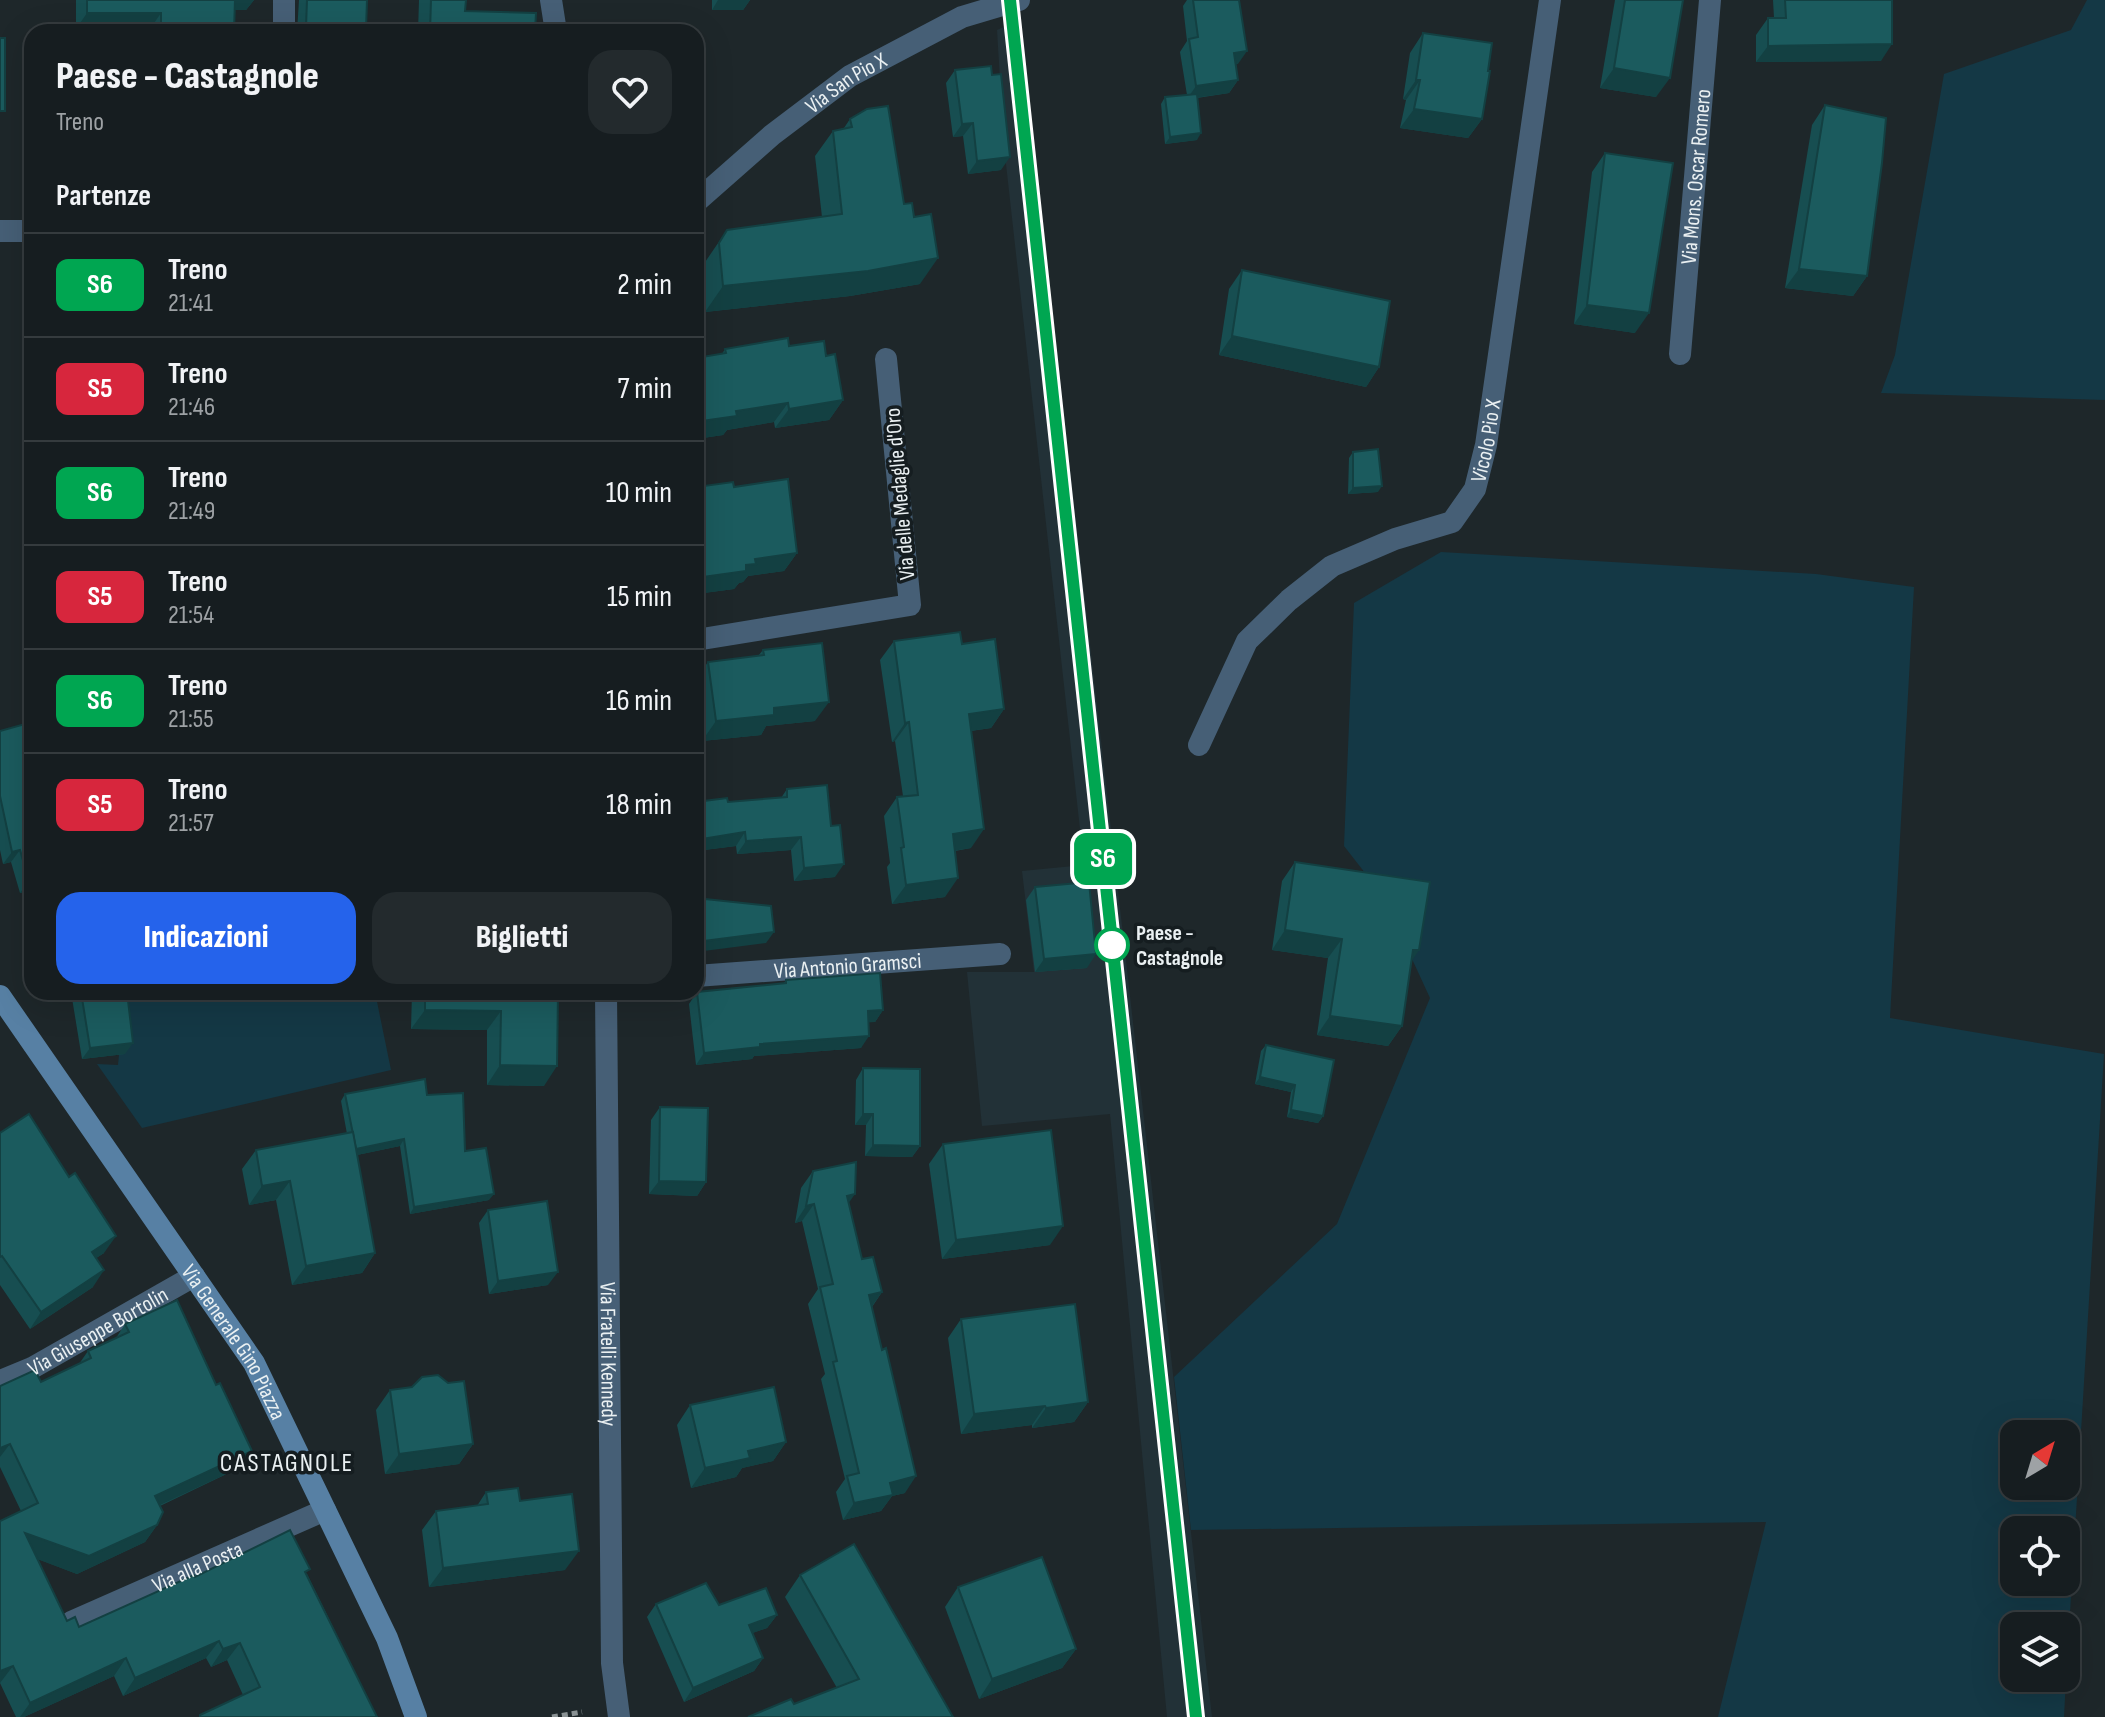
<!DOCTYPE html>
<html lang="it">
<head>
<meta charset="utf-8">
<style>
  body { margin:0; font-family:"Sofia Sans Condensed",sans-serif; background:#232a2d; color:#f1f3f6; height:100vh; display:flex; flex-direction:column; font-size:30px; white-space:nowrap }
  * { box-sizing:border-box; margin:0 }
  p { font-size:26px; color:#9ea2a5 }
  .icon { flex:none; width:44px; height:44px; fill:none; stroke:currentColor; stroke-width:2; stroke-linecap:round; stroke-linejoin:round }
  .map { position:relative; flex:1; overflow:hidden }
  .drawer { position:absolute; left:24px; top:24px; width:680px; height:976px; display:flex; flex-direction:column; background:#161d20; border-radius:24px; box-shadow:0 8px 32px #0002,0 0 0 2px #353b3e }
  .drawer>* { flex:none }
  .badge { padding:0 16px; border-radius:12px; font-size:28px; line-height:52px }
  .needle { width:52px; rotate:38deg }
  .tools { position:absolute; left:2000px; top:1420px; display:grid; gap:16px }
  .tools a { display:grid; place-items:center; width:80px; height:80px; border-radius:16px; background:#161d20; box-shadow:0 8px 32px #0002,0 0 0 2px #353b3e; font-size:40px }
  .map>.badge { position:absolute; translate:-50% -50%; box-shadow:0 0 0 4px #fff }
  h2 { padding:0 32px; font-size:30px; line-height:72px }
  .round { display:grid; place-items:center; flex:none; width:84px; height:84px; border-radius:24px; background:#232a2d }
  .head { display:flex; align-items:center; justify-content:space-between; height:136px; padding:0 32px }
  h1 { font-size:38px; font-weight:800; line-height:60px }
  .cta { display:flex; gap:16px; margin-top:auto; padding:16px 32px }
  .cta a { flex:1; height:92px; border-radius:24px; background:#2563eb; color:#fff; font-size:32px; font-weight:800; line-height:92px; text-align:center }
  .cta a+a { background:#232a2d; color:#f1f3f6 }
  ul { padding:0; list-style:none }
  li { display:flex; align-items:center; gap:24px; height:104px; padding:0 32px; border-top:2px solid #353b3e }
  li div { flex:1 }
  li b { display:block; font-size:30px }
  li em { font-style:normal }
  li .badge { min-width:88px; font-weight:700; text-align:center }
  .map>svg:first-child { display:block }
</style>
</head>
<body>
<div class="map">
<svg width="2105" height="1717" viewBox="0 0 2105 1717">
  <rect width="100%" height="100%" fill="#1e272a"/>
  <polygon fill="#223137" points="1019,20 1212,1717 1167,1717 1110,1114 982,1126 967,972 1034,972 1022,871 1084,865 1004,146 997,30"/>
  <g fill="#143845" fill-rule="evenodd">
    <polygon points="2087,0 2105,0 2105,400 1881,393 1895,355 1944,74 2071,30"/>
    <path d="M 1441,552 L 1816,574 L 1914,587 L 1890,1018 L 2104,1054 L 2066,1678 L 2066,1626 L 2014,1626 L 2014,1678 L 2066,1678 L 2064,1717 L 1718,1717 L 1766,1522 L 1191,1530 L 1174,1377 L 1337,1224 L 1430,998 L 1383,896 L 1344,846 L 1354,603 ZM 2014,1434 L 2066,1434 L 2066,1486 L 2014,1486 ZM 2014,1530 L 2066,1530 L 2066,1582 L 2014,1582 Z"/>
    <polygon points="125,992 375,992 391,1070 142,1128 97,1064 118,1065"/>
  </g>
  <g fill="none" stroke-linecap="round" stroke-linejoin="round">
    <polyline stroke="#8a9294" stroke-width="5" stroke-dasharray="6 4" stroke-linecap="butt" points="552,1717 582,1712"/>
    <g stroke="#465f76" stroke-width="22">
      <polyline points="284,0 284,32"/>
      <polyline points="551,0 556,32"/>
      <polyline points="0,231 32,231"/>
      <path id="s1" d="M 1680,354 L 1710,0"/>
      <polyline points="696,640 910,605 886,359"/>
      <path id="s2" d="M 1199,745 L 1247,641 L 1289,600 L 1332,566 L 1395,539 L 1452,522 L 1475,489 L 1486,445 L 1550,0"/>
      <path id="s3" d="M 696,976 L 1000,954"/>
      <path id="s4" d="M 0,1381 L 32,1368 L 194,1276"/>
      <path id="s5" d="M 71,1622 L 325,1510"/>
    </g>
    <g stroke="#465f76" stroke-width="22">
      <path id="s6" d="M 696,202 L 772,135 L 850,76 L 962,17 L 1019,0"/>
      <path id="s7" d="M 606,992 L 612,1663 L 619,1717"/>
    </g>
    <path stroke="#5780a4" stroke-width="22" id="s8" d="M 0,996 L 254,1363 L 387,1638 L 416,1717"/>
    <g stroke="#c1c7c9" stroke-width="9">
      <polyline id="rail" points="1010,0 1197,1717"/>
    </g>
    <use href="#rail" stroke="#151d20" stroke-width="6" stroke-dasharray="18" stroke-linecap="butt"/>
  </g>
  <g fill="#174e51">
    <polygon points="76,0 254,0 246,10 235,10 234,32 150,32 150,29 76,29"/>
    <polygon points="299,0 367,0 366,30 364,32 297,32"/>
    <polygon points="419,0 466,0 465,11 535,32 418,32"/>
    <polygon points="712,0 750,0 743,10 712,10"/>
    <polygon points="1187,0 1239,0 1238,64 1236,64 1238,80 1229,93 1197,98 1197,140 1165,144 1161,104 1165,97 1187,95 1180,52 1187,41 1183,6"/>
    <polygon points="1615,0 1683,0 1656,97 1600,88"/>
    <polygon points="1773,0 1892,0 1881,61 1756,62 1756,35 1768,18 1774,18"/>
    <polygon points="1423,33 1488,71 1482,119 1468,138 1400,128 1406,100 1403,99 1410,53"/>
    <polygon points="955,70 1001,170 968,174 963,136 953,137 946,83"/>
    <polygon points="1825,105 1867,276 1853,296 1785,288 1812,125"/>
    <polygon points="850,119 904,204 920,284 850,296 705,312 701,268 727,230 822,217 815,156 833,131 844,128"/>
    <polygon points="1605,153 1635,333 1574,324 1592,172"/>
    <polygon points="1242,270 1379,367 1366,387 1219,355 1229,289"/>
    <polygon points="789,346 826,356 843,400 829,420 775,428 774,422 727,430 723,435 696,439 696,358 722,354 725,349"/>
    <polygon points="1353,452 1378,492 1348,494 1349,458"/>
    <polygon points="696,487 734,487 797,553 784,571 748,576 743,582 739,583 734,589 696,594"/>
    <polygon points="894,641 962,644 1004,709 991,728 971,731 971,848 955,851 945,897 892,904 887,867 890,863 884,816 897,797 903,796 895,741 892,742 880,660"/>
    <polygon points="763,650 815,721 766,726 761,735 702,741 696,691 696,679 708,662 758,656"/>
    <polygon points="0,731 32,890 20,893 11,862 3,864 0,850"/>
    <polygon points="787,789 835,877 794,881 791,850 737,854 736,846 696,851 696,802 728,802 781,798"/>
    <polygon points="1295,862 1402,1026 1388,1046 1317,1035 1328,958 1272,950 1282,881"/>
    <polygon points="1035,887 1087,968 1035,972 1026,900"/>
    <polygon points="786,980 883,1010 875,1022 868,1022 861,1048 754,1056 752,1059 696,1065 689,1004 697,992 784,983"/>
    <polygon points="71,992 127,992 125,1054 82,1059"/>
    <polygon points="412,992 558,992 544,1086 487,1085 487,1030 411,1029"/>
    <polygon points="1266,1045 1323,1116 1318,1123 1287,1117 1291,1092 1255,1084 1261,1051"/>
    <polygon points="863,1068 920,1146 912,1157 865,1156 866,1125 855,1125 856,1080"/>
    <polygon points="345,1094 427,1095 465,1151 489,1200 410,1214 400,1146 357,1155 375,1253 362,1273 292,1285 276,1200 249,1205 242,1169 256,1150 347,1134 341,1101"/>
    <polygon points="660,1107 706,1182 697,1196 649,1194 651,1120"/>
    <polygon points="0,1133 104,1253 96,1258 93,1287 30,1329 0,1285"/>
    <polygon points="943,1144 1050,1245 942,1259 929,1164"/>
    <polygon points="813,1171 848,1203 862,1259 882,1292 872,1307 905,1493 892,1496 881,1511 843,1520 836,1492 845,1479 821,1379 825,1374 808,1304 818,1289 802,1221 795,1223 801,1188"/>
    <polygon points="488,1210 548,1285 489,1294 479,1223"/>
    <polygon points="961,1319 1088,1402 1074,1422 1032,1428 1032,1425 961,1434 948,1338"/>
    <polygon points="125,1324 216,1385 252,1451 239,1468 160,1506 157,1525 145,1542 77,1574 38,1559 67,1621 79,1627 195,1577 307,1574 377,1717 199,1717 243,1695 227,1660 211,1667 206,1658 123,1696 114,1676 24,1717 16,1717 0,1683 21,1511 0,1467 0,1386 41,1382 79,1364 88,1351 116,1338"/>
    <polygon points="390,1390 473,1444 459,1464 385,1474 376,1410"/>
    <polygon points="690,1405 786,1442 773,1461 742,1468 736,1477 691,1488 677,1425"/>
    <polygon points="486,1492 520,1501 565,1570 429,1587 422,1530 436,1511 477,1506"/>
    <polygon points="800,1575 953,1717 794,1704 837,1688 785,1597"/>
    <polygon points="958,1587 1076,1649 1062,1668 979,1699 945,1607"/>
    <polygon points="656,1604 719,1605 777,1615 767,1628 752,1633 763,1658 754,1671 684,1702 647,1617"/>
  </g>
  <g fill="#134042">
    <polygon points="231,0 254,0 246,10 224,10"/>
    <polygon points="718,0 750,0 743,10 712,10"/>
    <polygon points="87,13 161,13 150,29 76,29"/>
    <polygon points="306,27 366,30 364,32 303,32"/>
    <polygon points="1892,44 1881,61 1756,62 1768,46"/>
    <polygon points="1247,51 1238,64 1225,66 1234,53"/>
    <polygon points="1614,68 1670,78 1656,97 1600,88"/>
    <polygon points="1238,80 1229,93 1187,99 1196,86"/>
    <polygon points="1416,80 1420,80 1406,100 1403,99"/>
    <polygon points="1414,109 1482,119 1468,138 1400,128"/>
    <polygon points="973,123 963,136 953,137 962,124"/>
    <polygon points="1201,133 1197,140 1165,144 1170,137"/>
    <polygon points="1010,157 1001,170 968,174 977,161"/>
    <polygon points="938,258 920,284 850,296 705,312 723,286"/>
    <polygon points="1799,269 1867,276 1853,296 1785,288"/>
    <polygon points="1587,305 1649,313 1635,333 1574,324"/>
    <polygon points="1232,336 1379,367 1366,387 1219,355"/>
    <polygon points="843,400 829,420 775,428 789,409"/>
    <polygon points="788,403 774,422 727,430 723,435 696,439 696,430 702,421 736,411"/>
    <polygon points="1382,486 1378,492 1348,494 1353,488"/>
    <polygon points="797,553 784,571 748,576 743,582 739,583 734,589 696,594 696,586 703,577 746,565 755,559"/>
    <polygon points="829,702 815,721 766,726 761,735 702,741 716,721 774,708"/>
    <polygon points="1004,709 991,728 955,733 969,714"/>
    <polygon points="909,722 895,741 892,742 905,723"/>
    <polygon points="984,829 971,848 940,853 953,834"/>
    <polygon points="745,832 736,846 696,851 696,840"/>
    <polygon points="801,837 791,850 737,854 746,841"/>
    <polygon points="20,850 11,862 3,864 12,852"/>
    <polygon points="844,864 835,877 794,881 804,868"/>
    <polygon points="958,878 945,897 892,904 906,885"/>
    <polygon points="32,880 32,890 20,893 29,881"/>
    <polygon points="1285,930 1342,939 1328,958 1272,950"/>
    <polygon points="774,932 766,943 696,952 696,942"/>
    <polygon points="1413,950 1419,950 1406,970"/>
    <polygon points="1096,954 1087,968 1035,972 1044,959"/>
    <polygon points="425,1010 501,1011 487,1030 411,1029"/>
    <polygon points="883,1010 875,1022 859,1023 868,1011"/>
    <polygon points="1330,1016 1402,1026 1388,1046 1317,1035"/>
    <polygon points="869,1036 861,1048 754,1056 752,1059 696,1065 704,1053 760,1044"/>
    <polygon points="133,1043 125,1054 82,1059 90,1048"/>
    <polygon points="500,1065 557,1066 544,1086 487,1085"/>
    <polygon points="1260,1077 1295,1085 1291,1092 1255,1084"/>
    <polygon points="1291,1110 1323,1116 1318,1123 1287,1117"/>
    <polygon points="863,1114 873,1114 866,1125 855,1125"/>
    <polygon points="404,1139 400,1146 352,1156 356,1149"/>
    <polygon points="873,1145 920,1146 912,1157 865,1156"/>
    <polygon points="290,1181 276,1200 249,1205 262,1186"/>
    <polygon points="659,1181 706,1182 697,1196 649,1194"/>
    <polygon points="494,1194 489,1200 410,1214 414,1207"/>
    <polygon points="855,1194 843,1211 847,1196"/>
    <polygon points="814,1204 802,1221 795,1223 806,1206"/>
    <polygon points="1063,1226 1050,1245 942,1259 956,1240"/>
    <polygon points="116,1236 104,1253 80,1269 92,1252"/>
    <polygon points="375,1253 362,1273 292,1285 306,1266"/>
    <polygon points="104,1270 93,1287 30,1329 41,1312"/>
    <polygon points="558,1272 548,1285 489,1294 498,1281"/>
    <polygon points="882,1292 870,1309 869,1295"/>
    <polygon points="1088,1402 1074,1422 1032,1428 1046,1408"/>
    <polygon points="1045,1406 1032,1425 961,1434 974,1414"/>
    <polygon points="786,1442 773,1461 742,1468 736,1477 691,1488 705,1468 748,1451"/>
    <polygon points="10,1444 0,1457 0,1448"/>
    <polygon points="473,1444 459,1464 385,1474 399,1454"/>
    <polygon points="252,1451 239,1468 143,1513 155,1496"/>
    <polygon points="916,1476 905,1493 892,1496 881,1511 843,1520 854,1503 890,1483"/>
    <polygon points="157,1525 145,1542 77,1574 13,1550 25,1533"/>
    <polygon points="579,1551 565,1570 429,1587 443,1568"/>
    <polygon points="777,1615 767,1628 739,1638 749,1625"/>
    <polygon points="219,1641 206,1658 123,1696 135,1678"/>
    <polygon points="240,1643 227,1660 211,1667 223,1649"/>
    <polygon points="1076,1649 1062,1668 979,1699 992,1679"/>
    <polygon points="126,1658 114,1676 24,1717 20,1717 30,1703"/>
    <polygon points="763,1658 754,1671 684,1702 693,1688"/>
    <polygon points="13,1666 0,1683 0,1671"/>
  </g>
  <g fill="#1b5b5e" stroke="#134042" stroke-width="2">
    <polygon points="87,0 235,0 234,32 161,32 161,13 87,13"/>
    <polygon points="307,0 367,0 366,30 306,27"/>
    <polygon points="431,0 466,0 465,11 536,13 535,32 430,32"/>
    <polygon points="1193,0 1239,0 1247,51 1234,53 1238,80 1196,86 1189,39 1198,37"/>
    <polygon points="1625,0 1683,0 1670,78 1614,68"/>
    <polygon points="1785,0 1892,0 1892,44 1768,46 1768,18 1786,18"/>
    <polygon points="1423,33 1492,43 1488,71 1490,71 1482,119 1414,109 1420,80 1416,80"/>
    <rect x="0" y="38" width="5" height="73"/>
    <polygon points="991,66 992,75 1001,74 1010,157 977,161 973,123 962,124 955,70"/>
    <polygon points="1197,94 1201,133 1170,137 1165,97"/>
    <polygon points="1825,105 1886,118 1882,163 1867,276 1799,269"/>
    <polygon points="888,106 904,204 912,203 914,217 931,214 938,258 868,271 723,286 719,243 727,230 842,214 833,131 852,127 850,119 867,109"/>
    <polygon points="1605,153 1673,163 1649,313 1587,305"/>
    <polygon points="1242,270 1390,301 1379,367 1232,336"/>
    <polygon points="788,338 789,346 824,341 826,356 835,354 843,400 789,409 788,403 736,411 737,416 702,421 696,382 696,358 726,353 725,349"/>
    <polygon points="1378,449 1382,486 1353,488 1353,452"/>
    <polygon points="788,479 797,553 755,559 756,564 746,565 746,571 703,577 696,527 696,487 733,482 734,487"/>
    <polygon points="960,632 962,644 995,639 1004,709 969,714 984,829 953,834 958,878 906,885 901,848 904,847 897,797 918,795 909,722 905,723 894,641"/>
    <polygon points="822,643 829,702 774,708 774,715 716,721 708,662 764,655 763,650"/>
    <polygon points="32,722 32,880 29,881 20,850 12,852 0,796 0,731"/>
    <polygon points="827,785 831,826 840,825 844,864 804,868 801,837 746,841 745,832 696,840 696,802 727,798 728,802 787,797 787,789"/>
    <polygon points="1295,862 1430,882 1419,950 1413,950 1402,1026 1330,1016 1342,939 1285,930"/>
    <polygon points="1089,882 1096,954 1044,959 1035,887"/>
    <polygon points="705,899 771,906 774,932 696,942 696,901"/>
    <polygon points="880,973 883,1010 868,1011 869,1036 760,1044 760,1047 704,1053 697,992 786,983 786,980"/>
    <polygon points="81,992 127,992 133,1043 90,1048"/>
    <polygon points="425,992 558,992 557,1066 500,1065 501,1011 425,1010"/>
    <polygon points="1266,1045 1334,1060 1323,1116 1291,1110 1295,1085 1260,1077"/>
    <polygon points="863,1068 920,1069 920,1146 873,1145 873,1114 863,1114"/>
    <polygon points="425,1079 427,1095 463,1093 465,1151 486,1148 494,1194 414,1207 404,1139 356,1149 345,1094"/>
    <polygon points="660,1107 708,1108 706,1182 659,1181"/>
    <polygon points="29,1114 69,1177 75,1173 116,1236 92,1252 104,1270 41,1312 2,1256 0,1257 0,1133"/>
    <polygon points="1051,1130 1063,1226 956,1240 943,1144"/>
    <polygon points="353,1132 375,1253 306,1266 290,1181 262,1186 256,1150"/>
    <polygon points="856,1162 855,1194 847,1196 862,1259 873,1257 882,1292 869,1295 882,1350 886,1348 916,1476 890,1483 893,1495 854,1503 847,1476 859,1473 833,1362 837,1361 820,1287 833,1284 814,1204 806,1206 813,1171"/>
    <polygon points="547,1201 558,1272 498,1281 488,1210"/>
    <polygon points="177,1300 216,1385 220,1383 252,1451 155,1496 163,1512 157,1525 89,1556 25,1533 67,1621 75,1617 79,1627 194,1575 195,1577 290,1530 310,1569 305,1572 377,1717 200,1717 200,1715 260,1687 240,1643 223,1649 219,1641 135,1678 126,1658 30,1703 13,1666 0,1671 0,1521 38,1503 10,1444 0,1448 0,1386 35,1370 41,1382 91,1358 88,1351 129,1332 125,1324"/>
    <polygon points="1075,1304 1088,1402 1046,1408 1045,1406 974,1414 961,1319"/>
    <polygon points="438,1375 448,1383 464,1381 473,1444 399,1454 390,1390 412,1387 422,1377"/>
    <polygon points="774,1387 786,1442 748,1451 750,1458 705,1468 690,1405"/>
    <polygon points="518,1488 520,1501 572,1494 579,1551 443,1568 436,1511 488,1504 486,1492"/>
    <polygon points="854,1544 953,1717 748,1717 791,1699 794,1704 859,1679 800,1575"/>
    <polygon points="1042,1557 1076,1649 992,1679 958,1587"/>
    <polygon points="706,1583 719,1605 766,1588 777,1615 749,1625 763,1658 693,1688 656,1604"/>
  </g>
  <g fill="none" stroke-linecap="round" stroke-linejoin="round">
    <g stroke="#fff" stroke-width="18">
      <polyline id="line" points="1010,0 1196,1717"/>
    </g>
    <use href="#line" stroke="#00a651" stroke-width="12"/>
  </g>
  <circle fill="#fff" stroke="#00a651" stroke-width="4" cx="1112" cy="945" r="16"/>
  <g text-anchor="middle" stroke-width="7" stroke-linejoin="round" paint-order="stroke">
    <g font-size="22" fill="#eaf0f2" stroke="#151d20">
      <text dy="8" stroke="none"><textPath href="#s6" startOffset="192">Via San Pio X</textPath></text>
      <text dy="8" stroke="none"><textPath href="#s1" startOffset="178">Via Mons. Oscar Romero</textPath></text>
      <text dy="8" stroke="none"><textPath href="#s2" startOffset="446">Vicolo Pio X</textPath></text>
      <text transform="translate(899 494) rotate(-95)" y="8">Via delle Medaglie d'Oro</text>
      <text dy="8" stroke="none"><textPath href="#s3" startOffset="152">Via Antonio Gramsci</textPath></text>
      <text dy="8" stroke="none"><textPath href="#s4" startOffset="110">Via Giuseppe Bortolin</textPath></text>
      <text dy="8" stroke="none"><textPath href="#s8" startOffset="418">Via Generale Gino Piazza</textPath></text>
      <text dy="8" stroke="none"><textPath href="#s7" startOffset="362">Via Fratelli Kennedy</textPath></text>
      <text dy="8" stroke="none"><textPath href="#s5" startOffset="138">Via alla Posta</textPath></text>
    </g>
    <g font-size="22" font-weight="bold" fill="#eaf0f2" stroke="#151d20" text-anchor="start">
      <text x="1136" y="940">Paese -<tspan x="1136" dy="25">Castagnole</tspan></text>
    </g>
    <g font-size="26" letter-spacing="2" fill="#eaf0f2" stroke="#151d20">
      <text x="287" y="1471">CASTAGNOLE</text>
    </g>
  </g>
</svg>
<div class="tools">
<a><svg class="needle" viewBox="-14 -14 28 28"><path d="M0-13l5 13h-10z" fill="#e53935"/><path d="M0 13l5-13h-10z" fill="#9ea2a5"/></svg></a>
<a><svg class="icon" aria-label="locate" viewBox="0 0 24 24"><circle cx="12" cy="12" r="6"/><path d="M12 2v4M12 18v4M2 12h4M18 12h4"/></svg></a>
<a><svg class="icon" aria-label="layers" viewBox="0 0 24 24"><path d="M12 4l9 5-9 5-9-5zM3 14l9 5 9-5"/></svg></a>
</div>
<b class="badge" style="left:1103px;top:859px;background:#00a651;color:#fff">S6</b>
<section class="drawer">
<div class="head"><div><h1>Paese - Castagnole</h1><p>Treno</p></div><a class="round"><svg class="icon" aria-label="heart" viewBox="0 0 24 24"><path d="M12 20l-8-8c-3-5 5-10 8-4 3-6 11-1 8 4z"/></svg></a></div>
<h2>Partenze</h2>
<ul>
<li><span class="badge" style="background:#00a651;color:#fff">S6</span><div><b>Treno</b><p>21:41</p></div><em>2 min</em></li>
<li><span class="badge" style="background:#d7263d;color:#fff">S5</span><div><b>Treno</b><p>21:46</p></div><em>7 min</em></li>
<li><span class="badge" style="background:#00a651;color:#fff">S6</span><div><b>Treno</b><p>21:49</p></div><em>10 min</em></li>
<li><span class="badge" style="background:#d7263d;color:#fff">S5</span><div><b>Treno</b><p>21:54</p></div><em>15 min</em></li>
<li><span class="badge" style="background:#00a651;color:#fff">S6</span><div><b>Treno</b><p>21:55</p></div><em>16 min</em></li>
<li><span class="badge" style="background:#d7263d;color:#fff">S5</span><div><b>Treno</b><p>21:57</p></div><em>18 min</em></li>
</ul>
<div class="cta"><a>Indicazioni</a><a>Biglietti</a></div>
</section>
</div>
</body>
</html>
